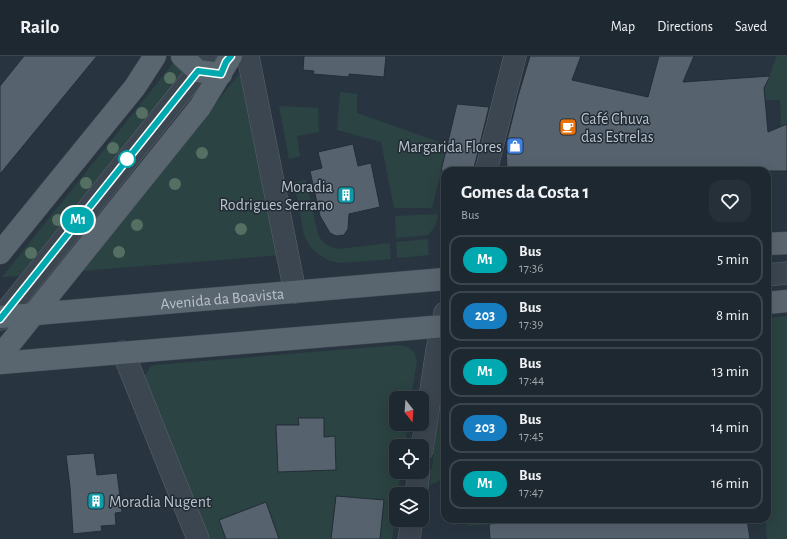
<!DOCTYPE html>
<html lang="en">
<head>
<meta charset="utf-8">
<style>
  body { margin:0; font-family:"Alegreya Sans",sans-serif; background:#263038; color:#f1f3f6; height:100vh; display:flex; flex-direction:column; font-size:15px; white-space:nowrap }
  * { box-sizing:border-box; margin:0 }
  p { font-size:13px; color:#a1a6ab }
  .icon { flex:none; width:22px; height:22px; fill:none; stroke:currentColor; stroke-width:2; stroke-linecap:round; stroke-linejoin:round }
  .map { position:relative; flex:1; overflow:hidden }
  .drawer { position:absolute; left:441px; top:111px; width:330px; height:356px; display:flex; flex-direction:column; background:#1e2830; border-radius:12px; box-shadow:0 4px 16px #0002,0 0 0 1px #3c444c }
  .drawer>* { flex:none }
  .badge { padding:0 8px; border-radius:13px; font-size:14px; line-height:26px }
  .needle { width:26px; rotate:163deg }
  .fabs { position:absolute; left:389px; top:335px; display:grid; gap:8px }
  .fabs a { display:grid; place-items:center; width:40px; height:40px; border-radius:8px; background:#1e2830; box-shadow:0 4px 16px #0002,0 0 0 1px #3c444c; font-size:20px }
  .map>.badge { position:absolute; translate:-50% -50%; box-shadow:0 0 0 2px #fff }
  .round { display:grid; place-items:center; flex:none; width:42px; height:42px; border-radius:12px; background:#263038 }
  .headline { display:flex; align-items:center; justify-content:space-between; height:68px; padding:0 20px }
  h1 { font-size:19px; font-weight:700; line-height:30px }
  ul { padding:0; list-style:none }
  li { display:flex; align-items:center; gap:12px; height:50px; margin:0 8px 6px; padding:0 12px; border:2px solid #3c444c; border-radius:12px }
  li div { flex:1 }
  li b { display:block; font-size:15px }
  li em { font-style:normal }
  li .badge { min-width:44px; font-weight:700; text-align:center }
  header { display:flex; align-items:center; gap:24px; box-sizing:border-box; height:56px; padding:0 20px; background:#1e2830; border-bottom:1px solid #3c444c }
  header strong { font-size:19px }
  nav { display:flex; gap:22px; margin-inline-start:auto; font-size:14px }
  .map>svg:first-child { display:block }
</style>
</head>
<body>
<header>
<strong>Railo</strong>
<nav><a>Map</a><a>Directions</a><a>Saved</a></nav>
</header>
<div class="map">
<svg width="787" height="483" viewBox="0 0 787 483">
  <rect width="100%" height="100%" fill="#283540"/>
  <g fill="#2b4342">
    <polygon points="777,0 787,0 787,68 781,71 780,44 766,44 764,33"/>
    <polygon points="174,6 185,13 19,220 2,221"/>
    <polygon points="240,17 246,19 281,199 82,215"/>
    <polygon points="340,36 357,38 357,57 448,89 432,152 394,152 381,86 337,74"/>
    <polygon points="279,50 318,52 319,76 297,80 300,100 289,103"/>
    <path d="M 306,124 L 318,178 C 322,187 327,190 337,193 L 390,187 L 391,203 L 341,207 L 330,205 L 319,199 L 310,190 L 304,179 L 294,126 Z"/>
    <polygon points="437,158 438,163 434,172 428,179 396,182 395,160"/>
    <polygon points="428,183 429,199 397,202 396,186"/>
    <polygon points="787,260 787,483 767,483 765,463 767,463 767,262"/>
    <polygon points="398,289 408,291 414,296 417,304 411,342 396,342 396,368 408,368 405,390 396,390 396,416 401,416 398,438 396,438 396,455 392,483 380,483 384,444 336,440 331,483 279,483 266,446 219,464 226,483 208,483 144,321 150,311 154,309"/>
    <polygon points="445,298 445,422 430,429 444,300"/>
    <polygon points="469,463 559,463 467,470"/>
  </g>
  <g fill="#56636f" stroke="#232d37">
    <polygon points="24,0 97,0 0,118 0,30"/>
    <polygon points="304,0 386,0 384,21 349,18 349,21 313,18 314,15 303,14"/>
    <polygon points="530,0 581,0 572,24 648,41 659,0 694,0 683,26 770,20 764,32 768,76 787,68 787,115 507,115 506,88 518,40"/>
    <polygon points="457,48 489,51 474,112 474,115 441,115"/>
    <polygon points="353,88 358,110 371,107 380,151 349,158 348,173 344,179 336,180 330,177 320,160 310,115 322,112 318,96"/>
    <polygon points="298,362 324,362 324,381 335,380 336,414 278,416 276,369 299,369"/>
    <polygon points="94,397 97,419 117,417 122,456 115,457 116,469 101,470 102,475 73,478 70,431 66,399"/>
    <polygon points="336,440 384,444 380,483 331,483"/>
    <polygon points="266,446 279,483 226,483 219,464"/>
    <polygon points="559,463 747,463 750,483 490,483 489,468"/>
  </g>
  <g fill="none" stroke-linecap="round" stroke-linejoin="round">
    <g stroke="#5a646d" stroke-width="23">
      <g id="minor">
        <polyline points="248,0 295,236"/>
        <polyline points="486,115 515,0"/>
        <polyline points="767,219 787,217"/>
        <polyline points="0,263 198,15 205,0"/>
        <polyline points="123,296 198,483"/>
        <polyline points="422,394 437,294 445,257"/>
        <polyline points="416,438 419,416"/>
        <polyline points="409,483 412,464"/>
      </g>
    </g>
    <g stroke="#49525c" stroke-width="23">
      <g id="major">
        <polyline points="182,0 198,15 221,18"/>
        <polyline points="767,188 787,187"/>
        <polyline points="0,197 135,31 155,0"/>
        <polyline points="767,247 787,245"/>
        <path id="s1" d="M 0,261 L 445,223"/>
        <polyline points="0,300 200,51 231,0"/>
        <polyline points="0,307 445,270"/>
      </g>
    </g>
    <use href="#minor" stroke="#3c4650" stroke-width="22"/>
    <use href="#major" stroke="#5a666f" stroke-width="22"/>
  </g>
  <g fill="#556f62">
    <circle cx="170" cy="22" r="6"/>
    <circle cx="142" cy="57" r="6"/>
    <circle cx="113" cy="92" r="6"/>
    <circle cx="202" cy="97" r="6"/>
    <circle cx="86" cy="127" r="6"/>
    <circle cx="175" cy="128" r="6"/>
    <circle cx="58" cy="164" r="6"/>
    <circle cx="137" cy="169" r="6"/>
    <circle cx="241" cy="173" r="6"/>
    <circle cx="119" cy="196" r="6"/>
    <circle cx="31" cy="197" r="6"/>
  </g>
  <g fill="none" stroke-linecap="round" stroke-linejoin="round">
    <g stroke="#fff" stroke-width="9">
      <polyline id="line" points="0,263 198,15 221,18 226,6 231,0"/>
    </g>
    <use href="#line" stroke="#00a8b0" stroke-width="6"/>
  </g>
  <defs>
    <g id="cafe-square" transform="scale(0.9)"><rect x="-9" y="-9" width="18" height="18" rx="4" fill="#e8710a" stroke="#212b35"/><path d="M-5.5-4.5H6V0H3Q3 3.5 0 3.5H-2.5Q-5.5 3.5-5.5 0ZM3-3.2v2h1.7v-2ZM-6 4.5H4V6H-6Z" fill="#fff"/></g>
    <g id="shop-square" transform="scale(0.9)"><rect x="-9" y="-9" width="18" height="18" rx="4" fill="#3f7fe0" stroke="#212b35"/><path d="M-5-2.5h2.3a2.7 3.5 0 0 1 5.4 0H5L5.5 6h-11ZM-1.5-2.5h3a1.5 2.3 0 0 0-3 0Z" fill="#fff"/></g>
    <g id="building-square" transform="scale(0.9)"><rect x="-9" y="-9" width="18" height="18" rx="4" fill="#0f9aa8" stroke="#212b35"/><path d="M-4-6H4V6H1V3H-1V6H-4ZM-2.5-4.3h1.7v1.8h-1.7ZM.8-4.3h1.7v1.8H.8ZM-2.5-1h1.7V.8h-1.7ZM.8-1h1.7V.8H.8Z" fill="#fff"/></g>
  </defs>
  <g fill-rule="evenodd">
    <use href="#cafe-square" x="568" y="71"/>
    <use href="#shop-square" x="515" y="90"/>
    <use href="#building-square" x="346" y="139"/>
    <use href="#building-square" x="96" y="445"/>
  </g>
  <circle fill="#fff" stroke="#00a8b0" stroke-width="2" cx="127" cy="103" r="8"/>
  <g text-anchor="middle" stroke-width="3" stroke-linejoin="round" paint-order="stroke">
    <g font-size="16" fill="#b9c1ca" stroke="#212b35" text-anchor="start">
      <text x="581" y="68">Café Chuva<tspan x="581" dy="18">das Estrelas</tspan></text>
      <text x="502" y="96" text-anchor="end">Margarida Flores</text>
      <text x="333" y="136" text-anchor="end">Moradia<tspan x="333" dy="18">Rodrigues Serrano</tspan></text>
      <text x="109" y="451">Moradia Nugent</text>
    </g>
    <g font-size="16" fill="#b9c1ca" stroke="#212b35">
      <text dy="6" stroke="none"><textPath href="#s1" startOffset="223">Avenida da Boavista</textPath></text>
    </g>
  </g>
</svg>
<div class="fabs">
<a><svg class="needle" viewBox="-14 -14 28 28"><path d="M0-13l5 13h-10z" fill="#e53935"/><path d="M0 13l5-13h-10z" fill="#a1a6ab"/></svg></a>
<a><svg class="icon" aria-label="locate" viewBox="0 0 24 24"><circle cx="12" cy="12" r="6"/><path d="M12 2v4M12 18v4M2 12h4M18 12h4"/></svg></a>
<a><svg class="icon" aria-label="layers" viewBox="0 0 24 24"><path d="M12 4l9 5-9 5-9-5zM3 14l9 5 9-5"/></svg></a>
</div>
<b class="badge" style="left:78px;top:164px;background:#00a8b0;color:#fff">M1</b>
<section class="drawer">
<div class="headline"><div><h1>Gomes da Costa 1</h1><p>Bus</p></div><a class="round"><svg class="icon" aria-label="heart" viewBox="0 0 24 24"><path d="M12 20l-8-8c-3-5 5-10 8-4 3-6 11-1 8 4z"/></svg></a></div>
<ul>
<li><span class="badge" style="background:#00a8b0;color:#fff">M1</span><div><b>Bus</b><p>17:36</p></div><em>5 min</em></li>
<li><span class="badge" style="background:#187ec2;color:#fff">203</span><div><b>Bus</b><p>17:39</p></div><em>8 min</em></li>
<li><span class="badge" style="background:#00a8b0;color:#fff">M1</span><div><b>Bus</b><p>17:44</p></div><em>13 min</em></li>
<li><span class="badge" style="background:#187ec2;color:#fff">203</span><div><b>Bus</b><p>17:45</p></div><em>14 min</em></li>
<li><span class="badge" style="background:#00a8b0;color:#fff">M1</span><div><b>Bus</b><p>17:47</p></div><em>16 min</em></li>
</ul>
</section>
</div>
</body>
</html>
